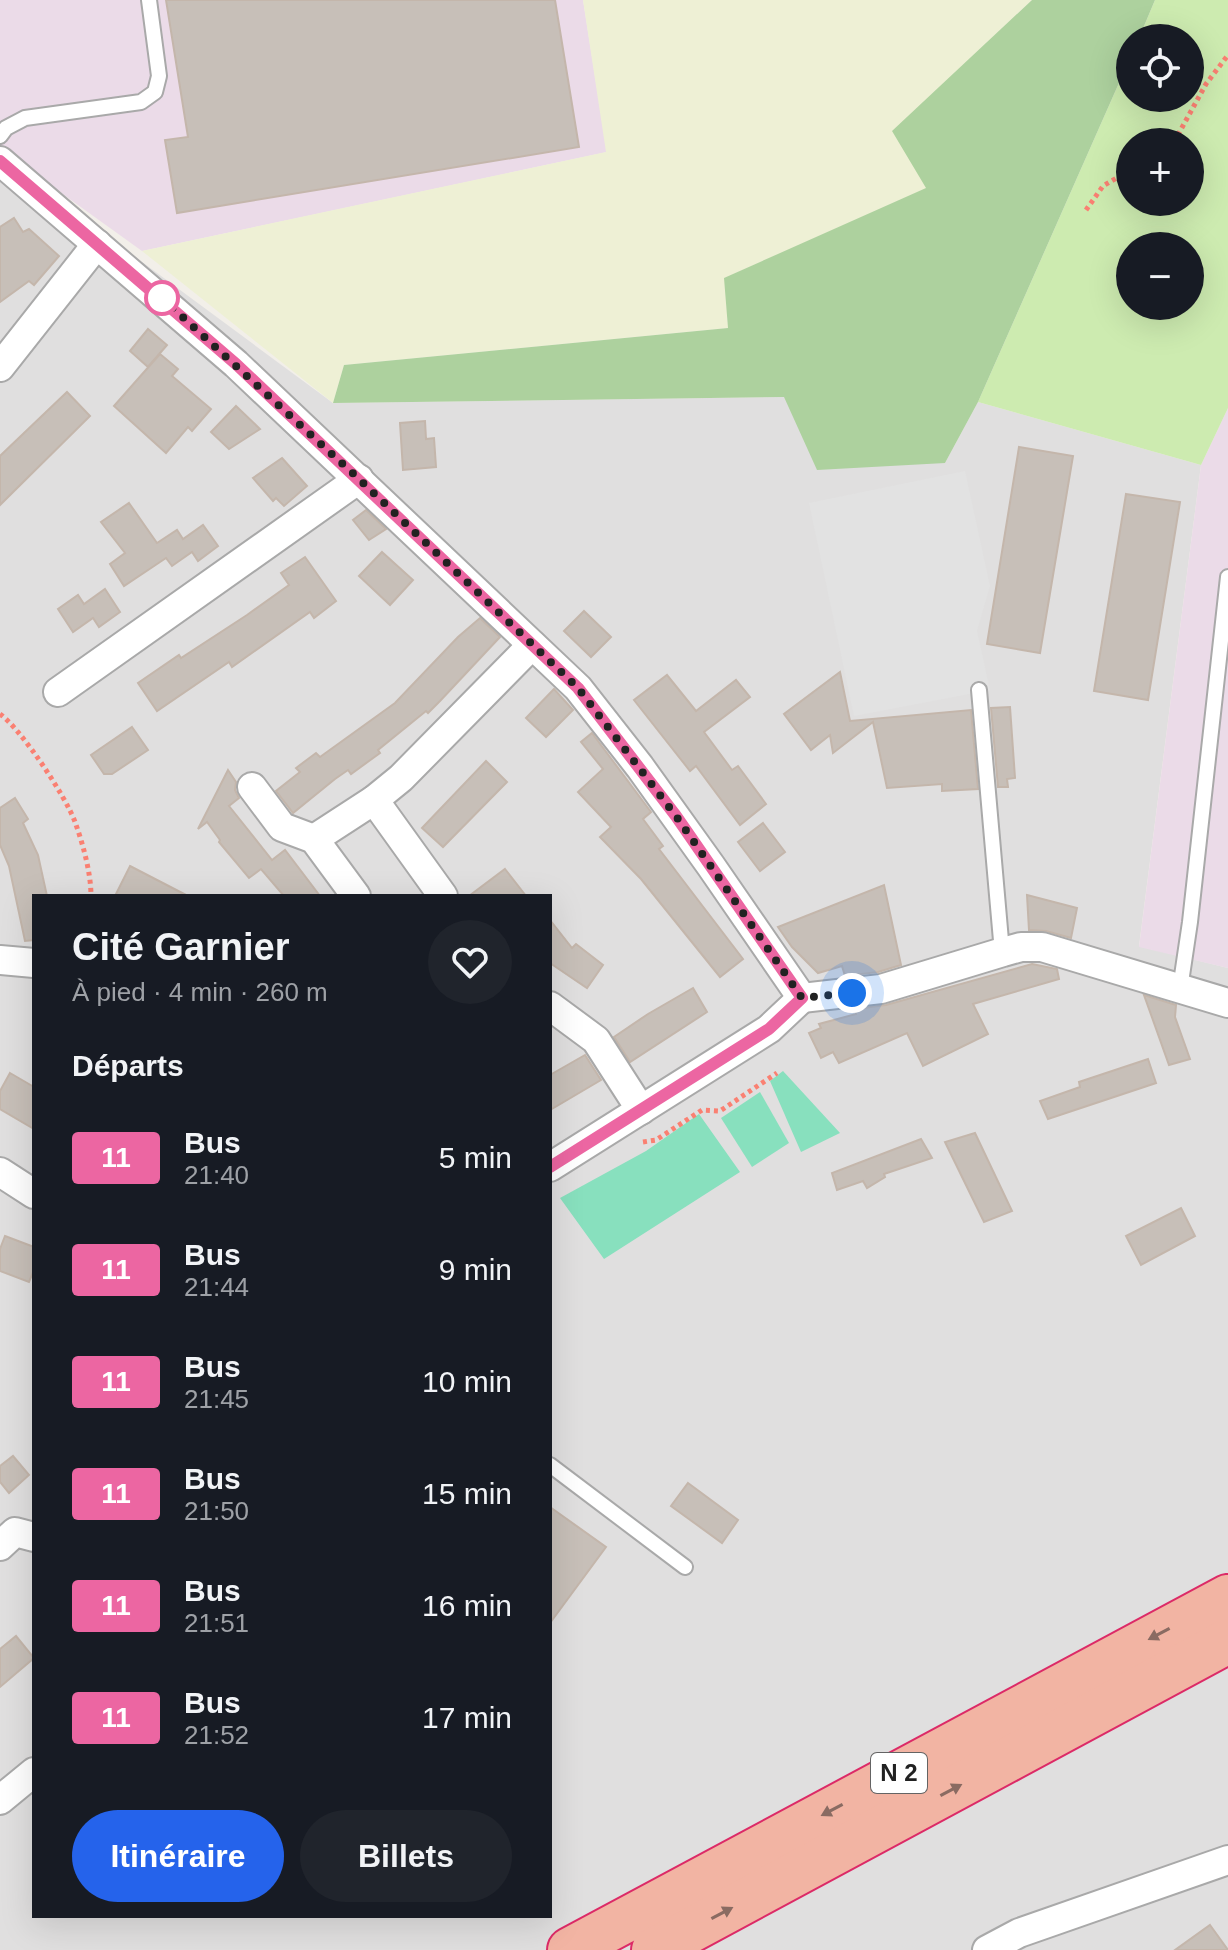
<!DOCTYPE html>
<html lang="fr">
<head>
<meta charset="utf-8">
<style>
  body { margin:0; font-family:Arial,sans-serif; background:#20242c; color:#f1f3f6; height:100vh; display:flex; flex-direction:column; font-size:30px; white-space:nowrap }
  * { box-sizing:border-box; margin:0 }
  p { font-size:26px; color:#9ea1a6 }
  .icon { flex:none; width:44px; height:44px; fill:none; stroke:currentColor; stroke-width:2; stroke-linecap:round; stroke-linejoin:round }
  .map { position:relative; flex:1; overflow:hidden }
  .details { position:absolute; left:32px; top:894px; width:520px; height:1024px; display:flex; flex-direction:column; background:#171b24; border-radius:0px; box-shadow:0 8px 32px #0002 }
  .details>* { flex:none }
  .badge { padding:0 16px; border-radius:6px; font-size:28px; line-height:52px }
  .buttons { position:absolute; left:1116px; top:24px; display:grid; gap:16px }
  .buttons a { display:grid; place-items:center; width:88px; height:88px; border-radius:50%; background:#171b24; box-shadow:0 8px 32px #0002; font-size:40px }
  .you { position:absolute; width:40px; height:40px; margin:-20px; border:6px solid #fff; border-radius:50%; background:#1a73e8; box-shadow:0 0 0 12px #1a73e833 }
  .map>.badge { position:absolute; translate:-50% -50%; box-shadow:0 0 0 4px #fff }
  h2 { padding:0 40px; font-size:30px; line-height:72px }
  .round { display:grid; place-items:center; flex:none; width:84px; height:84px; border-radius:42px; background:#20242c }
  .head { display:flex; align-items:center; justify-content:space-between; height:136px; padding:0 40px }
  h1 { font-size:38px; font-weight:800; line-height:60px }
  .primary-button { display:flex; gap:16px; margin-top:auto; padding:16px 40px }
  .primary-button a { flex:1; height:92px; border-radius:48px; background:#2563eb; color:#fff; font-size:32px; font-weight:800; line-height:92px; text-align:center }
  .primary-button a+a { background:#20242c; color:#f1f3f6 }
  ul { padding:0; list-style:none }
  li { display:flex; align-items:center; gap:24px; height:112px; padding:0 40px }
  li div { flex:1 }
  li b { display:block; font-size:30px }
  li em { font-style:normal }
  li .badge { min-width:88px; font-weight:700; text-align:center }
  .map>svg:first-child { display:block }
</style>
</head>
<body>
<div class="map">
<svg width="1228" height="1950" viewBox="0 0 1228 1950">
  <rect width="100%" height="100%" fill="#f2efe9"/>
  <path fill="#e0dfdf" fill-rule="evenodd" d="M 0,157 L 333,403 L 785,397 L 945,463 L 978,402 L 1201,465 L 1139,946 L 1228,968 L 1228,1950 L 0,1950 ZM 34,896 L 550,896 L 550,1916 L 34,1916 Z"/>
  <g fill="#ebdbe8">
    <polygon points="0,0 583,0 607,152 142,251 0,149"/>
    <polygon points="1228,408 1228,968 1139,947 1201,465"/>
  </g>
  <polygon fill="#eef0d5" points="583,0 1032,0 893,131 927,188 725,278 728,328 344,365 333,403 142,251 606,152"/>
  <path fill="#cdebb0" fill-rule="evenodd" d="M 1155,0 L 1228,0 L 1228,408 L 1201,465 L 978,402 L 1130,58 L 1130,98 L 1190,98 L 1190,38 L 1139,38 ZM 1130,142 L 1190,142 L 1190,202 L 1130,202 ZM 1130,246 L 1190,246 L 1190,306 L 1130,306 Z"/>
  <polygon fill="#add19e" points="1032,0 1155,0 1139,38 1130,38 1130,58 978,402 945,463 817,470 784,397 333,403 344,365 728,328 724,278 926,188 892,131"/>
  <g fill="#88e0be">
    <polygon points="783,1071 840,1133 801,1152 770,1081"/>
    <polygon points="760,1092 789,1143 752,1167 721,1118"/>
    <polygon points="699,1114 740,1172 604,1259 560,1198 646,1151"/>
  </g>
  <polygon fill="#e2e2e2" points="965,471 990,586 977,631 990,690 854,716 809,503"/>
  <g fill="#c7bfb8" stroke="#c4b6ab" stroke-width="2">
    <polygon points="166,0 555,0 579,147 177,213 165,140 188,137"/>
    <polygon points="14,218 23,232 29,229 59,256 34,285 29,281 0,302 0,227"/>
    <polygon points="148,329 167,345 148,367 130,351"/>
    <polygon points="160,354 178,369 172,376 211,409 192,431 188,427 166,453 114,406"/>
    <polygon points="67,392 90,416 0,505 0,456"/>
    <polygon points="236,406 260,429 229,449 211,432"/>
    <polygon points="425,421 426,439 434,438 436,467 403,470 400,423"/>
    <polygon points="1019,447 1073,456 1040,653 987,644"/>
    <polygon points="282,458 307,486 284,506 276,498 273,501 253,478"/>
    <polygon points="1126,494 1180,502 1148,700 1094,691"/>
    <polygon points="129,503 157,543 177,530 183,539 203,525 218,546 198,561 192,552 172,566 166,558 124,586 110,564 125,553 101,522"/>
    <polygon points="366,510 386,529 369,540 353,520"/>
    <polygon points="382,552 413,580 390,605 359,576"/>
    <polygon points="305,557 336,601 314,618 310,612 232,667 229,662 157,711 138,683 179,655 181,658 247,615 289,585 281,573"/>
    <polygon points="105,589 120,612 99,627 93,618 73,632 58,609 78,595 84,604"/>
    <polygon points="584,611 611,637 591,657 564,631"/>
    <polygon points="480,618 500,637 440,701 428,713 426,711 378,750 380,753 351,774 348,770 335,779 293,813 276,791 300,772 296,768 316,753 320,757 395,703 458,637"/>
    <polygon points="840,672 850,721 971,710 978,789 942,791 942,784 887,788 873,722 833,753 830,735 811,750 784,714"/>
    <polygon points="667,675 696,711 736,680 750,697 704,732 732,770 738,766 766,804 740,825 696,766 690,771 634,700"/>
    <polygon points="554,689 573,710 546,737 526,718"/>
    <polygon points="1010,707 1015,778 1007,779 1008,787 998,787 991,708"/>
    <polygon points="132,727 148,750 112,774 104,774 91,755"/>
    <polygon points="592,733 651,812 643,819 663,846 659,849 743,959 720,977 641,879 600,837 611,827 578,792 603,769 581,742"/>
    <polygon points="486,761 507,782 443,847 422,828"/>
    <polygon points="228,770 236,782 235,790 239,798 229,806 272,860 285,850 320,896 284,896 261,869 249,878 219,842 220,840 207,822 198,829"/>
    <polygon points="15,798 28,819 23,823 38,855 47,896 34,896 34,940 25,941 9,866 0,845 0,808"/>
    <polygon points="763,823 785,852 760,871 738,842"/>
    <polygon points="130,866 188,896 115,896"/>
    <polygon points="505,869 526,896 469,896"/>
    <polygon points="884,885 901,965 878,972 845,976 842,966 818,973 792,947 778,927"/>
    <polygon points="1027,895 1077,908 1071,938 1046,931 1029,930"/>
    <polygon points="550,920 572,948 576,944 603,965 587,988 550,963"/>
    <polygon points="1032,964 1057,969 1059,979 973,1004 988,1034 923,1066 907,1033 839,1063 833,1052 821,1058 809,1033 821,1028 819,1024 856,1014 855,1009 886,1005"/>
    <polygon points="693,988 707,1012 630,1062 614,1037 648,1014"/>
    <polygon points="1144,995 1176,1005 1175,1017 1190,1059 1169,1065"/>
    <polygon points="585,1055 601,1080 550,1110 550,1075"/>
    <polygon points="1148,1059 1156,1083 1048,1119 1040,1101 1080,1087 1079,1082"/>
    <polygon points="10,1073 34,1087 34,1129 0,1109 0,1091"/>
    <polygon points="975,1133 1012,1211 984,1222 945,1142"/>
    <polygon points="921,1139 932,1158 884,1174 885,1177 867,1188 863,1181 837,1190 832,1173"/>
    <polygon points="1181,1208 1195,1236 1141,1265 1126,1236"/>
    <polygon points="5,1236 34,1247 34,1270 29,1282 0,1271 0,1249"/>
    <polygon points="13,1456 29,1475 9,1493 0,1482 0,1466"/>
    <polygon points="688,1483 738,1520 722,1543 671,1506"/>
    <polygon points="550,1507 606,1547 550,1623"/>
    <polygon points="16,1636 34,1658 0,1687 0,1649"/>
    <polygon points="1210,1925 1228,1950 1175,1950"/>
  </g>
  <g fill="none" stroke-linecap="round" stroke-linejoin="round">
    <g stroke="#a9a9a9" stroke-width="18">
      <g id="service">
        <polyline points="0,136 6,128 25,118 141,102 155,92 159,76 149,0"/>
        <polyline points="979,690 1002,952"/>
        <polyline points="1180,989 1190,922 1228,577"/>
        <polyline points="550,1465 685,1567"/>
      </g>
    </g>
    <g stroke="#a9a9a9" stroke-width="32">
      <g id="minor">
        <polyline points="0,161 236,364 578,688 640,767 711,866 802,998"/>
        <polyline points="0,367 97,244"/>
        <polyline points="58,692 359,479"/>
        <polyline points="252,787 282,827 314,839 356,896"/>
        <polyline points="314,839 374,800"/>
        <polyline points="443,896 374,800 401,778 532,645"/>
        <polyline points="0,960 34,963"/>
        <polyline points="802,998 881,989 1003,952 1021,947 1042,947 1228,1003"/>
        <polyline points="550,1006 596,1040 641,1110"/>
        <polyline points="550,1167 769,1029 802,998"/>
        <polyline points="0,1172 34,1194"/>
        <polyline points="0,1546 15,1532 34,1537"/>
        <polyline points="0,1800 34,1772"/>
        <polyline points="987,1950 1019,1933 1228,1860"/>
      </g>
    </g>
    <g stroke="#dc2a67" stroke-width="48">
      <g id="trunk">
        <polyline points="570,1950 1228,1597"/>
        <polyline points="654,1950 1228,1641"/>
      </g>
    </g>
    <g stroke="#fa8072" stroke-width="5" stroke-dasharray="4 4" stroke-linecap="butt">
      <polyline points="1174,142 1206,84 1228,55"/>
      <polyline points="1086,210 1103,186 1130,170"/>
      <path d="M 0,714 C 22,730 66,797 75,822 C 83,844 91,873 91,896"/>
      <polyline points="643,1142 656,1140 702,1110 720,1111 777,1073"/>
    </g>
    <use href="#service" stroke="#fff" stroke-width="14"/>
    <use href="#minor" stroke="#fff" stroke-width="28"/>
    <use href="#trunk" stroke="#f2b4a3" stroke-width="44"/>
  </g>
  <defs><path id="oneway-solid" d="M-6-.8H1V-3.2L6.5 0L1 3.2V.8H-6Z" transform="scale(2)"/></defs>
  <g fill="#8a6b62">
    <use href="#oneway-solid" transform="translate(1159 1634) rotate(152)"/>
    <use href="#oneway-solid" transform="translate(951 1790) rotate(-28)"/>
    <use href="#oneway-solid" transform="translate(832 1810) rotate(152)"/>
    <use href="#oneway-solid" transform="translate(722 1913) rotate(-28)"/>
  </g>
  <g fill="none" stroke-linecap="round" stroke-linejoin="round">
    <g stroke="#fff" stroke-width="18">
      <polyline id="line" points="0,161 236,364 578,688 676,816 802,998 769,1029 550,1167"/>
    </g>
    <use href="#line" stroke="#ec66a2" stroke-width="12"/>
    <polyline stroke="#222" stroke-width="8" stroke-dasharray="0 14.4" points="162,298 359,479 578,688 676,816 802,998 852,993"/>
  </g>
  <circle fill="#fff" stroke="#ec66a2" stroke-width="4" cx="162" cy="298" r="16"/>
  <g text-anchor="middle" stroke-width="7" stroke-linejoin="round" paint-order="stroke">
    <rect fill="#fff" stroke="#646464" stroke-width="2" x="871" y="1753" width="56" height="40" rx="6"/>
    <g font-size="24" font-weight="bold" fill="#222">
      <text x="899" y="1781">N 2</text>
    </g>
  </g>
</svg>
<div class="buttons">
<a><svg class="icon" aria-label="locate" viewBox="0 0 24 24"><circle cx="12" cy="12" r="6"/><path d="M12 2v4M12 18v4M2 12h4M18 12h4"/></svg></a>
<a>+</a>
<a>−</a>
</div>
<div class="you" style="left:852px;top:993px"></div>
<section class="details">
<div class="head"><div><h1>Cité Garnier</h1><p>À pied · 4 min · 260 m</p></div><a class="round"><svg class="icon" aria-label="heart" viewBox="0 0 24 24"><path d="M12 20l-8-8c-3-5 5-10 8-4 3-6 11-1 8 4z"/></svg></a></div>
<h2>Départs</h2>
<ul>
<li><span class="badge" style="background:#ec66a2;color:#fff">11</span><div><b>Bus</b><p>21:40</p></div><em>5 min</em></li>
<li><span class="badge" style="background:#ec66a2;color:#fff">11</span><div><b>Bus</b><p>21:44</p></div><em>9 min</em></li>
<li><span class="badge" style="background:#ec66a2;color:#fff">11</span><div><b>Bus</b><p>21:45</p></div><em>10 min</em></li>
<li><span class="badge" style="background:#ec66a2;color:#fff">11</span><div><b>Bus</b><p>21:50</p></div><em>15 min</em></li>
<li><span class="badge" style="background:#ec66a2;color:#fff">11</span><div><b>Bus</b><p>21:51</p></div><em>16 min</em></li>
<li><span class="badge" style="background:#ec66a2;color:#fff">11</span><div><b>Bus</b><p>21:52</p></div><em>17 min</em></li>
</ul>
<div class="primary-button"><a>Itinéraire</a><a>Billets</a></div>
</section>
</div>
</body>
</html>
